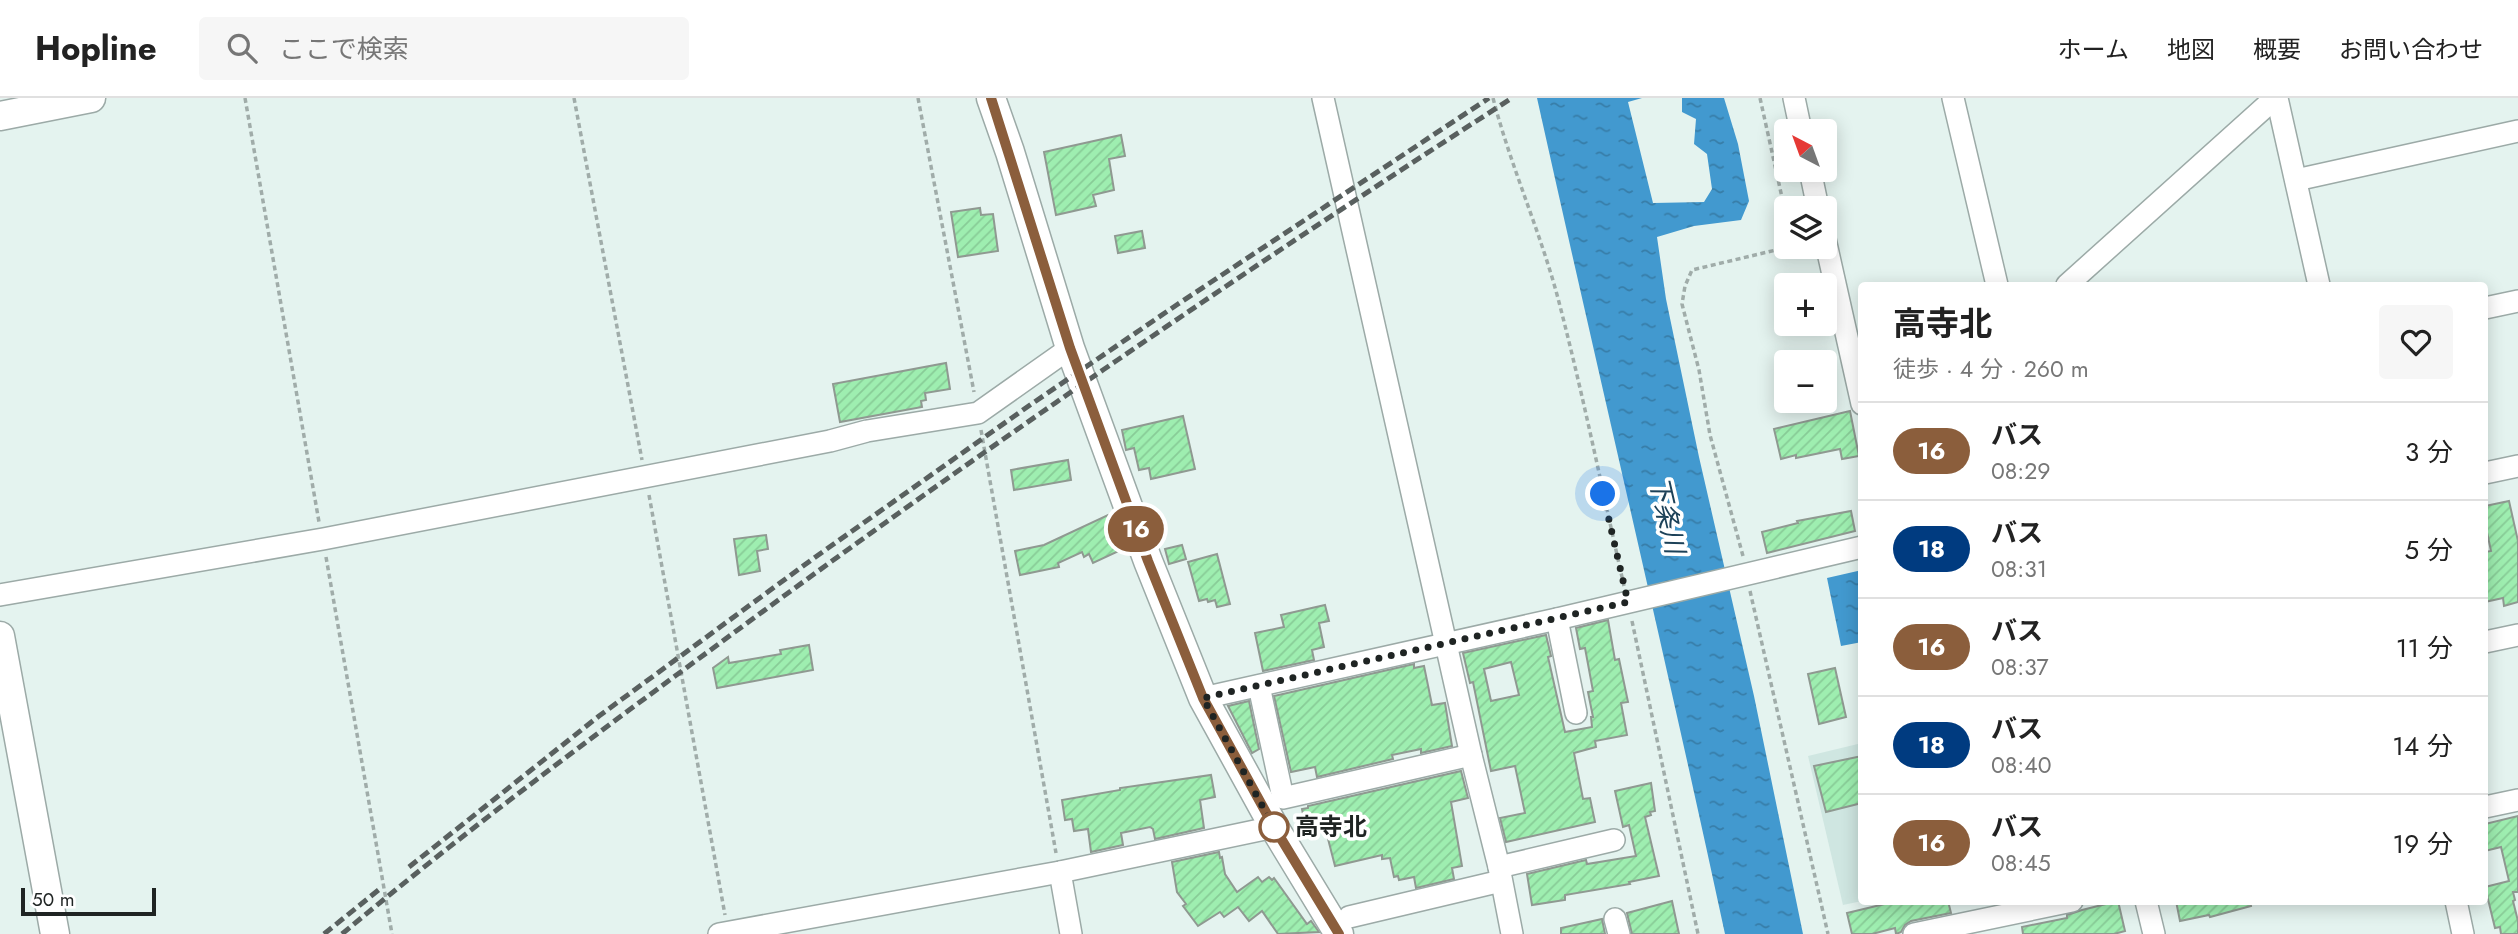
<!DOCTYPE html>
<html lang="ja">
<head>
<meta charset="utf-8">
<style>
  body { margin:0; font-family:Jost,"Noto Sans JP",sans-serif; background:#f6f6f6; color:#222; height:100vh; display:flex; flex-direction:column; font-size:26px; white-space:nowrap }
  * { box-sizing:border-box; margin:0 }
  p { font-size:23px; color:#767676 }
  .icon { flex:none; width:38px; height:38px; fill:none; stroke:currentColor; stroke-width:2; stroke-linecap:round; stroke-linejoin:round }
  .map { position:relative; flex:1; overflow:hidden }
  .drawer { position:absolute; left:1858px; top:184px; width:630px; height:623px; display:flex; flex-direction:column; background:#fff; border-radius:7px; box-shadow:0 4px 18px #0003 }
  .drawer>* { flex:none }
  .badge { padding:0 14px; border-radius:23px; font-size:24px; line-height:46px }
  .needle { width:46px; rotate:319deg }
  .tools { position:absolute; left:1774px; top:21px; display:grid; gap:14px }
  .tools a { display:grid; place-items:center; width:63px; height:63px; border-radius:7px; background:#fff; box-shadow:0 4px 18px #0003; font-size:35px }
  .scale { position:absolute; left:21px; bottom:18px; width:135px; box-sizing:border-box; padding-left:7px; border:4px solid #1f2423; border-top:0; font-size:19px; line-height:24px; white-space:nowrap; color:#1f2423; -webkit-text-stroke:5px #fff; paint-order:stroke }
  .you { position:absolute; width:35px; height:35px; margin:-18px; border:5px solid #fff; border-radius:50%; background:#1a73e8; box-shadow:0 0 0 10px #1a73e833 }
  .map>.badge { position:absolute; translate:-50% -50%; box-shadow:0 0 0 4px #fff }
  .round { display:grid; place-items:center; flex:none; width:74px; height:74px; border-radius:7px; background:#f6f6f6 }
  .summary { display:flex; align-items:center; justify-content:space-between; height:119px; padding:0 35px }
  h1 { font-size:33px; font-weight:700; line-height:52px }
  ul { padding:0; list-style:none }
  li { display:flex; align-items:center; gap:21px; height:98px; padding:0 35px; border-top:2px solid #e0e0e0 }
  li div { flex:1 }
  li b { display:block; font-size:26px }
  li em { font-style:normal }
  li .badge { min-width:77px; font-weight:700; text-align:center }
  header { display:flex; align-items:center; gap:42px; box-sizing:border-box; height:98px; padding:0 35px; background:#fff; border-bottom:2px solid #e0e0e0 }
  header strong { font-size:33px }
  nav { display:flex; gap:38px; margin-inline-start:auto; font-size:24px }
  .search { width:490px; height:63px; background:#f6f6f6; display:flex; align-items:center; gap:18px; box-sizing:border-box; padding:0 24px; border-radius:7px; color:#767676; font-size:26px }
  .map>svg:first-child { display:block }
</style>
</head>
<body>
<header>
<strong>Hopline</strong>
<div class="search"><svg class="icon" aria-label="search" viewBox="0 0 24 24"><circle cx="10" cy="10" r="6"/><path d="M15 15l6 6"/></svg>ここで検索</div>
<nav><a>ホーム</a><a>地図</a><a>概要</a><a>お問い合わせ</a></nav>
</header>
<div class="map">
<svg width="2518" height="836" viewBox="0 0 2518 836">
  <defs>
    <pattern id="water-ripples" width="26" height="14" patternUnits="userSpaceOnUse" patternTransform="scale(1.75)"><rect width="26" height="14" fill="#4299cf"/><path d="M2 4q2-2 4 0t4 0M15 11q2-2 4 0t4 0" fill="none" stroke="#377da8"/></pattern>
    <pattern id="building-hatch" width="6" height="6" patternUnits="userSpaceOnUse" patternTransform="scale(1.75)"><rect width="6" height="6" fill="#9eeeb0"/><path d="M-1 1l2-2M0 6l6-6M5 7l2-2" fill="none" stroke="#88cc97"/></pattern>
  </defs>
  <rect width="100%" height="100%" fill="#e4f3ef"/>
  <polygon fill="#cfe6e1" points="1862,645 1862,803 1843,807 1808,658"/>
  <g fill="url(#water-ripples)">
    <path d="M 1537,0 L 1642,0 L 1628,4 L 1653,105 L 1704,104 L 1712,91 L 1707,56 L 1694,46 L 1696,21 L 1682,14 L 1682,0 L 1724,0 L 1738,46 L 1749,103 L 1741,122 L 1694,128 L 1657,139 L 1666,201 L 1699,359 L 1754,598 L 1803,836 L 1725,836 C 1665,557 1599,279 1537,0 Z"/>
    <polygon points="1862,472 1862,544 1841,548 1827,480"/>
  </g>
  <g fill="url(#building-hatch)" stroke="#8f9991" stroke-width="2" fill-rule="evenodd">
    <polygon points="1121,37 1125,58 1109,61 1114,92 1093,97 1096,108 1056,117 1044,54"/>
    <polygon points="980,110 981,117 993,116 998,153 958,159 951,114"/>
    <polygon points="1142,133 1145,150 1118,155 1115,138"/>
    <polygon points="946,265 950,291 925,295 926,302 921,303 922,309 840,324 833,286"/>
    <polygon points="1850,313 1859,358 1842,361 1840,351 1796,360 1796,357 1781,361 1774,331"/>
    <polygon points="1183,318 1195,371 1151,381 1149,370 1139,372 1134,350 1126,352 1122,332"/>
    <polygon points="1068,362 1071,382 1014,392 1011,372"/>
    <polygon points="2509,403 2518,443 2518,504 2504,508 2503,500 2485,504 2485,454 2491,453 2485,425 2485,408"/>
    <polygon points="1851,413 1855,433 1767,455 1762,434 1798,425 1797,423"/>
    <polygon points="1108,417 1123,451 1093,465 1089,456 1084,459 1082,454 1058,465 1059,469 1020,477 1015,453 1044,447"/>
    <polygon points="766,437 768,451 757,453 760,473 739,477 734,441"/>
    <polygon points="1182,447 1186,461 1169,466 1165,451"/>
    <polygon points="1217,456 1230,506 1217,509 1215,502 1208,504 1207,501 1199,503 1188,464"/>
    <polygon points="1325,507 1329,523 1319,525 1324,549 1312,552 1314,562 1263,573 1255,535 1284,529 1281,517"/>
    <path d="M 1608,522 L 1615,562 L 1619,561 L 1628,604 L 1621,605 L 1627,637 L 1595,643 L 1596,649 L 1574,655 L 1583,701 L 1590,700 L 1595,724 L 1506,744 L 1500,720 L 1525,715 L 1515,668 L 1491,673 L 1473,584 L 1470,585 L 1463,555 L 1546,537 L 1551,558 L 1548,559 L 1565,634 L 1592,629 L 1591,619 L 1593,619 L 1588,594 L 1593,593 L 1585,550 L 1580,551 L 1576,530 ZM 1511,564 L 1519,597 L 1491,603 L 1484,571 Z"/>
    <polygon points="809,547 813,572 717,590 713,570 728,559 729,565 781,556 780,552"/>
    <polygon points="1414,566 1414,570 1424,568 1432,607 1445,605 1452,648 1421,655 1421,651 1392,657 1393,661 1317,679 1315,669 1291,674 1274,598"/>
    <polygon points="1835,570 1846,619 1819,626 1808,576"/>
    <polygon points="1249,603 1259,651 1252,655 1228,608"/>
    <polygon points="1862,658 1862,705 1826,714 1814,668"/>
    <polygon points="1461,673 1468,700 1451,704 1462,768 1452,770 1454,781 1416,790 1414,779 1399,782 1398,778 1394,779 1390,760 1382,761 1382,757 1335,768 1326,733 1320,734 1318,728 1306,731 1302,711 1308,710 1308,708"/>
    <polygon points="1211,677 1215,699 1200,702 1204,730 1155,741 1153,731 1150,729 1121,735 1123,747 1091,754 1088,731 1074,733 1072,721 1065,722 1062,702 1120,692 1120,690"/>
    <polygon points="1651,685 1655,713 1650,714 1651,717 1645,719 1659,778 1629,784 1630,786 1565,797 1565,802 1532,807 1527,776 1586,762 1587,766 1636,758 1629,727 1623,729 1615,693"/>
    <polygon points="2518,718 2518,794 2513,794 2515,802 2513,803 2518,823 2518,836 2501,836 2500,829 2495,830 2485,789 2509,783 2501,749 2485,753 2485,726"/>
    <polygon points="1219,754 1220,760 1222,759 1225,776 1237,794 1258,779 1262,784 1269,779 1272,782 1274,780 1307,826 1311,823 1319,834 1278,836 1262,813 1249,823 1238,809 1224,819 1220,814 1198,828 1183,808 1186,806 1177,794 1172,764"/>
    <polygon points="1672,803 1679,836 1632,836 1627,815"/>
    <polygon points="1897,803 1948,803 1951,815 1911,823 1905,827 1901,834 1896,836 1895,830 1872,836 1852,836 1847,815"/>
    <polygon points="2118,803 2125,833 2114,836 2023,836 2022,829 2067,820 2067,817 2082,812"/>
    <polygon points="2176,803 2250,803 2251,808 2210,819 2209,817 2180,823"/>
    <polygon points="1602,821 1605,836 1561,836 1561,830"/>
  </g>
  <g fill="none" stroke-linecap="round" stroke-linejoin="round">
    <g stroke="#9caaa7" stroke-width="24">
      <g id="street">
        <polyline points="1323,0 1471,657 1499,769 1512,836"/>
        <polyline points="1794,0 1801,33"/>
        <polyline points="1953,0 1997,187"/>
        <polyline points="2277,0 2319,187"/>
        <polyline points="1810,72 1818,110"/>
        <polyline points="2296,82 2518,33"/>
        <polyline points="1825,141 1862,306"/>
        <polyline points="2067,187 2275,0"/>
        <polyline points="2485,210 2518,203"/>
        <polyline points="2485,375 2518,368"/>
        <polyline points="0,497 323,441 830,343 867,333 978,315 1070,250"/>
        <polyline points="1557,521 1576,615"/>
        <polyline points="2485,544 2518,537"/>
        <polyline points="1259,588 1283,700 1471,657"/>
        <polyline points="1203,600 1557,521 1862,449"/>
        <polyline points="2485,709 2518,702"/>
        <polyline points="1499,769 1614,742"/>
        <polyline points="1060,774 1071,836"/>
        <polyline points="2146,803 2154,836"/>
        <polyline points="2456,803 2463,836"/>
        <polyline points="1349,819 1501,783"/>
        <polyline points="1615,821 1619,836"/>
        <polyline points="719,836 1060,774 1274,729"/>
        <polyline points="1914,836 2072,803"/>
      </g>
    </g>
    <g stroke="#9caaa7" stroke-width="31">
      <g id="secondary">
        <polyline points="991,0 1010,54 1070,250 1148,463 1203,600 1274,729 1339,836"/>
        <polyline points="0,18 91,0"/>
        <polyline points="0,538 55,836"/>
      </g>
    </g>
    <g stroke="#a0aca9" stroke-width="3.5" stroke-dasharray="5 3.5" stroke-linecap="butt">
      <polyline points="245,0 319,424"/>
      <polyline points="574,0 642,362"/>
      <polyline points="918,0 974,294"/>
      <path d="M 1493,0 C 1511,70 1542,137 1560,208 C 1584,301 1603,395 1624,488"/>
      <polyline points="1760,0 1787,122"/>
      <polyline points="981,332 1056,755"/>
      <polyline points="649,397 725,817"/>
      <polyline points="1743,458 1710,337 1699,272 1682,206 1685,188 1692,172 1776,152 1787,138"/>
      <polyline points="326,459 392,836"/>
      <polyline points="1750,493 1828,836"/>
      <polyline points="1632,523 1698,836"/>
    </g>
    <use href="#street" stroke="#fff" stroke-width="21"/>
    <use href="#secondary" stroke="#fff" stroke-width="28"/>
    <g stroke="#59605f" stroke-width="5" stroke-dasharray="10 5" stroke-linecap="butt">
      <polyline points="409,769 599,618 814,460 1030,307 1178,206 1489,0"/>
      <polyline points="324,836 381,790"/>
      <path d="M 342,836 C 464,734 592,639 720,545 C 978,354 1242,174 1512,0"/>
    </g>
  </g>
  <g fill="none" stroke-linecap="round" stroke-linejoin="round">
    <g stroke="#fff" stroke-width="16">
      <polyline id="line" points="991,0 1070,250 1148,463 1203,600 1274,729 1339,836"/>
    </g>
    <use href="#line" stroke="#8b5e3c" stroke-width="10"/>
    <polyline stroke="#1f2423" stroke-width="7" stroke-dasharray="0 12.6" points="1274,729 1203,600 1628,504 1603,396"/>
  </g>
  <circle fill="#fff" stroke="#8b5e3c" stroke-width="3.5" cx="1274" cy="729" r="14"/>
  <g text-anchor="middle" stroke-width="7" stroke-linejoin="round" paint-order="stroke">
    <g font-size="24" font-weight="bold" fill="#1f2423" stroke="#fff" text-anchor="start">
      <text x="1295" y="737">高寺北</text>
    </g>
    <g font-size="26" font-style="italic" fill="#1c4158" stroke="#fff">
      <text transform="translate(1667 417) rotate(77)" y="9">下条川</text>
    </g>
  </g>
</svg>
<div class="tools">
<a><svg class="needle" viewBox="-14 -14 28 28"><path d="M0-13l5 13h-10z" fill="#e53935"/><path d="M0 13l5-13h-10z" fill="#767676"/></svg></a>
<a><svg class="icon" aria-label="layers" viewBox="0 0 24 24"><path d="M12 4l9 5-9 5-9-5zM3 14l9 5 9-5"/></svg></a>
<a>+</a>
<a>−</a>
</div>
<div class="scale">50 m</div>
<div class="you" style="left:1603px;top:396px"></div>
<b class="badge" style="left:1136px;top:431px;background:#8b5e3c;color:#fff">16</b>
<section class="drawer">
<div class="summary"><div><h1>高寺北</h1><p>徒歩 · 4 分 · 260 m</p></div><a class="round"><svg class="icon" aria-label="heart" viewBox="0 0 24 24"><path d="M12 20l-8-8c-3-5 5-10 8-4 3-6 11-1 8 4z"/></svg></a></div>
<ul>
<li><span class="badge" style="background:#8b5e3c;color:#fff">16</span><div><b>バス</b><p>08:29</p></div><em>3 分</em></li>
<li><span class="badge" style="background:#003b80;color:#fff">18</span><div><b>バス</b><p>08:31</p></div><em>5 分</em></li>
<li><span class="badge" style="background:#8b5e3c;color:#fff">16</span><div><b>バス</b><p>08:37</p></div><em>11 分</em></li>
<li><span class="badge" style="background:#003b80;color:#fff">18</span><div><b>バス</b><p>08:40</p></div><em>14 分</em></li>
<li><span class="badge" style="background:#8b5e3c;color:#fff">16</span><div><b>バス</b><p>08:45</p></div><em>19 分</em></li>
</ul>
</section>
</div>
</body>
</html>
